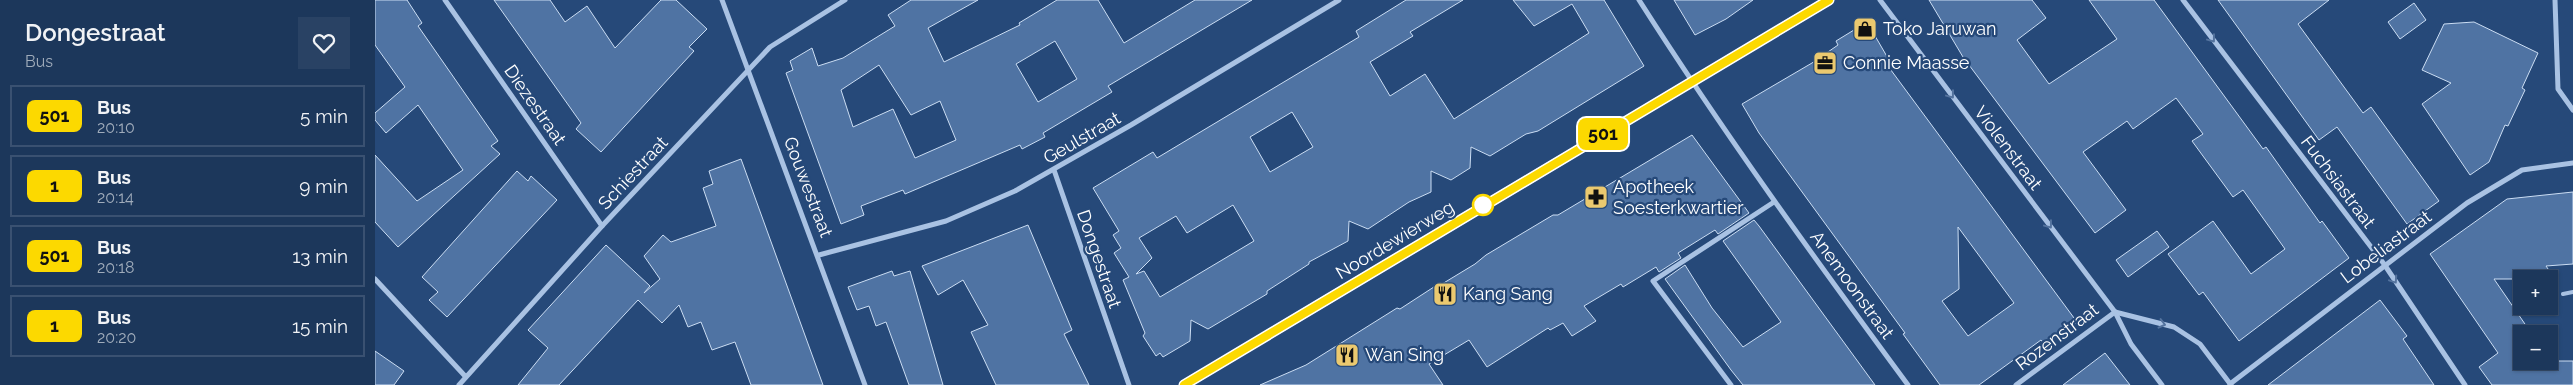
<!DOCTYPE html>
<html lang="en">
<head>
<meta charset="utf-8">
<style>
  body { margin:0; font-family:Raleway,sans-serif; background:#294264; color:#f1f3f6; height:100vh; display:flex; flex-direction:column; font-size:19px; white-space:nowrap }
  * { box-sizing:border-box; margin:0 }
  p { font-size:16px; color:#a0acbb }
  .icon { flex:none; width:28px; height:28px; fill:none; stroke:currentColor; stroke-width:2; stroke-linecap:round; stroke-linejoin:round }
  .map { position:relative; flex:1; overflow:hidden }
  .sheet { display:flex; flex-direction:column; background:#1c375b; width:375px }
  .sheet>* { flex:none }
  .badge { padding:0 10px; border-radius:8px; font-size:18px; line-height:32px }
  .controls { position:absolute; left:2138px; top:270px; display:grid; gap:10px }
  .controls a { display:grid; place-items:center; width:45px; height:45px; border-radius:0px; background:#1c375b; box-shadow:0 1px 4px #0004,0 0 0 1px #3a5171; font-size:25px }
  .map>.badge { position:absolute; translate:-50% -50%; box-shadow:0 0 0 2px #fff }
  .round { display:grid; place-items:center; flex:none; width:52px; height:52px; border-radius:0px; background:#294264 }
  .overview { display:flex; align-items:center; justify-content:space-between; height:85px; padding:0 25px }
  h1 { font-size:24px; font-weight:600; line-height:38px }
  ul { padding:0; list-style:none }
  li { display:flex; align-items:center; gap:15px; height:62px; margin:0 10px 8px; padding:0 15px; border:2px solid #3a5171; border-radius:0px }
  li div { flex:1 }
  li b { display:block; font-size:19px }
  li em { font-style:normal }
  li .badge { min-width:55px; font-weight:700; text-align:center }
  main { display:flex; flex:1; min-height:0 }
  .map>svg:first-child { display:block }
</style>
</head>
<body>
<main>
<section class="sheet">
<div class="overview"><div><h1>Dongestraat</h1><p>Bus</p></div><a class="round"><svg class="icon" aria-label="heart" viewBox="0 0 24 24"><path d="M12 20l-8-8c-3-5 5-10 8-4 3-6 11-1 8 4z"/></svg></a></div>
<ul>
<li><span class="badge" style="background:#fcd900;color:#111">501</span><div><b>Bus</b><p>20:10</p></div><em>5 min</em></li>
<li><span class="badge" style="background:#fcd900;color:#111">1</span><div><b>Bus</b><p>20:14</p></div><em>9 min</em></li>
<li><span class="badge" style="background:#fcd900;color:#111">501</span><div><b>Bus</b><p>20:18</p></div><em>13 min</em></li>
<li><span class="badge" style="background:#fcd900;color:#111">1</span><div><b>Bus</b><p>20:20</p></div><em>15 min</em></li>
</ul>
</section>
<div class="map">
<svg width="2198" height="385" viewBox="0 0 2198 385">
  <rect width="100%" height="100%" fill="#264979"/>
  <g fill="#4f73a3" stroke="#cbddf3" fill-rule="evenodd">
    <polygon points="0,0 32,0 47,23 43,26 123,141 116,146 125,154 23,247 0,222 0,155 42,201 88,170 43,105 11,133 0,120 0,113 30,87 0,45"/>
    <polygon points="119,0 175,0 190,22 212,6 240,48 286,0 301,0 332,29 314,47 319,51 226,152 201,129 206,123"/>
    <path d="M 536,0 L 603,0 L 553,28 L 569,62 L 645,25 L 644,23 L 682,0 L 723,0 L 749,43 L 820,0 L 877,0 L 733,86 L 737,92 L 668,133 L 670,137 L 647,149 L 645,145 L 530,194 L 528,190 L 486,206 L 489,215 L 466,224 L 411,73 L 418,70 L 415,61 L 437,48 L 443,66 L 468,58 L 520,26 L 513,15 ZM 680,41 L 702,79 L 663,102 L 641,64 ZM 504,65 L 536,115 L 565,101 L 581,140 L 540,158 L 518,109 L 478,127 L 466,90 Z"/>
    <path d="M 1031,0 L 1088,0 L 1035,32 L 1038,36 L 995,62 L 1015,96 L 1050,74 L 1079,119 L 1214,33 L 1197,4 L 1159,26 L 1138,0 L 1229,0 L 1269,66 L 1163,131 L 1151,134 L 1115,156 L 1096,147 L 1095,168 L 1076,180 L 1056,171 L 1056,192 L 1034,202 L 993,229 L 974,221 L 973,241 L 934,262 L 934,264 L 892,291 L 892,294 L 833,329 L 816,320 L 815,341 L 788,357 L 785,353 L 781,356 L 768,336 L 770,333 L 748,280 L 754,277 L 739,253 L 746,248 L 738,235 L 744,231 L 718,188 L 778,152 L 782,158 L 984,37 L 981,31 ZM 917,112 L 938,147 L 895,172 L 875,137 ZM 858,205 L 879,241 L 785,297 L 769,271 L 761,274 L 777,258 L 764,238 L 801,216 L 812,233 Z"/>
    <polygon points="1299,0 1378,0 1351,19 1320,35"/>
    <polygon points="1554,0 1657,0 1671,18 1642,40 1674,84 1742,39 1714,0 1779,0 1888,149 1891,147 1945,223 1947,221 1974,258 1864,341 1828,292 1824,295 1793,254 1838,221 1876,274 1910,249 1868,190 1858,197 1817,141 1828,134 1801,98 1758,129 1752,121 1708,152 1751,210 1720,233 1588,57"/>
    <polygon points="1843,0 1954,0 1923,24 1988,113 1996,107 2064,201 2032,224 1962,127 1944,140"/>
    <polygon points="2039,3 2051,20 2025,39 2013,22"/>
    <path d="M 1492,22 L 1514,60 L 1510,62 L 1702,322 L 1670,345 L 1666,340 L 1604,385 L 1565,385 L 1528,334 L 1530,333 L 1384,133 L 1367,104 L 1437,63 L 1463,45 L 1461,41 ZM 1583,227 L 1639,303 L 1593,336 L 1567,301 L 1584,289 Z"/>
    <polygon points="2099,22 2163,53 2147,88 2150,90 2133,126 2130,125 2114,162 2095,175 2047,104 2076,83 2047,70 2069,24"/>
    <polygon points="1317,135 1374,213 1343,234 1340,230 1303,253 1306,258 1284,272 1281,267 1248,287 1246,284 1209,306 1221,321 1197,336 1188,323 1175,330 1173,328 1112,367 1094,340 1054,364 1068,385 885,385 931,365 1022,308 1025,309 1065,283 1067,284 1100,264 1111,255 1178,215 1183,215"/>
    <polygon points="366,159 448,385 376,385 360,342 337,350 326,322 313,327 304,305 287,323 263,300 184,385 143,385 173,348 153,330 231,245 275,286 269,293 285,279 269,256 288,235 296,242 341,226 328,188 338,184 334,171"/>
    <polygon points="142,171 153,181 156,176 182,200 72,317 54,300 63,292 47,277"/>
    <polygon points="2198,192 2198,264 2171,266 2180,279 2119,279 2152,327 2141,334 2146,344 2146,361 2198,361 2198,385 2117,385 2104,367 2123,353 2055,254 2132,199"/>
    <polygon points="1379,220 1384,226 1500,385 1368,385 1356,370 1290,279 1310,265 1337,308 1368,347 1406,322 1348,241"/>
    <polygon points="653,225 697,330 689,334 714,385 621,385 596,332 613,325 588,280 563,295 547,266"/>
    <polygon points="1782,231 1794,247 1753,277 1741,260"/>
    <polygon points="517,271 519,276 535,271 568,385 534,385 511,322 501,326 494,306 482,310 473,287"/>
    <polygon points="2005,300 2032,336 2028,339 2059,385 1893,385"/>
    <polygon points="0,351 29,371 19,385 0,385"/>
    <polygon points="1730,353 1755,385 1688,385"/>
  </g>
  <g fill="none" stroke-linecap="round" stroke-linejoin="round">
    <polyline stroke="#a9c2e3" stroke-width="4" points="2188,294 2198,292"/>
    <g stroke="#a9c2e3" stroke-width="5">
      <polyline points="70,0 227,226"/>
      <polyline points="347,0 490,385"/>
      <path d="M 1264,0 C 1348,132 1440,259 1533,385"/>
      <polyline points="1505,0 1740,312 1756,344 1787,385"/>
      <polyline points="1808,0 2009,264 2090,385"/>
      <polyline points="2180,0 2183,89 2198,110"/>
      <polyline points="679,170 754,385"/>
      <polyline points="444,255 571,221 640,191 756,125 964,0"/>
      <polyline points="0,279 90,376"/>
      <polyline points="1740,312 1799,327 1825,344 1856,385"/>
      <polyline points="1855,384 2092,203 2147,170 2198,163"/>
      <polyline points="84,385 227,226 395,47 470,0"/>
      <polyline points="1356,385 1278,281 1399,202"/>
      <polyline points="1641,385 1740,312"/>
    </g>
    <polyline stroke="#d2e0f4" stroke-width="10" points="809,385 1454,0"/>
  </g>
  <defs><path id="oneway-chevron" d="M-2-3.5L2.5 0L-2 3.5" fill="none" stroke-width="1.6" stroke-linecap="round" stroke-linejoin="round" transform="scale(1.25)"/></defs>
  <g stroke="#54739e">
    <use href="#oneway-chevron" transform="translate(1837 39) rotate(53)"/>
    <use href="#oneway-chevron" transform="translate(1576 95) rotate(53)"/>
    <use href="#oneway-chevron" transform="translate(1674 225) rotate(53)"/>
    <use href="#oneway-chevron" transform="translate(2019 280) rotate(56)"/>
    <use href="#oneway-chevron" transform="translate(1787 324) rotate(14)"/>
  </g>
  <g fill="none" stroke-linecap="round" stroke-linejoin="round">
    <g stroke="#fff" stroke-width="11">
      <polyline id="line" points="809,385 1454,0"/>
    </g>
    <use href="#line" stroke="#fcd900" stroke-width="8"/>
  </g>
  <defs>
    <g id="shop-square" transform="scale(1.25)"><rect x="-9" y="-9" width="18" height="18" rx="4" fill="#ebc96f" stroke="#264979"/><path d="M-5-2.5h2.3a2.7 3.5 0 0 1 5.4 0H5L5.5 6h-11ZM-1.5-2.5h3a1.5 2.3 0 0 0-3 0Z" fill="#111"/></g>
    <g id="office-square" transform="scale(1.25)"><rect x="-9" y="-9" width="18" height="18" rx="4" fill="#ebc96f" stroke="#264979"/><path d="M-6-3h4V-5.5h4V-3h4V5H-6ZM-1-4.5V-3h2v-1.5ZM-6 0V1H6V0Z" fill="#111"/></g>
    <g id="pharmacy-square" transform="scale(1.25)"><rect x="-9" y="-9" width="18" height="18" rx="4" fill="#ebc96f" stroke="#264979"/><path d="M-2-6h4v4h4v4h-4v4h-4v-4h-4v-4h4Z" fill="#111"/></g>
    <g id="restaurant-square" transform="scale(1.25)"><rect x="-9" y="-9" width="18" height="18" rx="4" fill="#ebc96f" stroke="#264979"/><path d="M-5-6h1v4h1v-4h1v4h1v-4h1v5L-1.5 .5V6h-2V.5L-5-1ZM5-6V6H3V1.5H1.5Q1.5-4 5-6Z" fill="#111"/></g>
  </defs>
  <g fill-rule="evenodd">
    <use href="#shop-square" x="1490" y="29"/>
    <use href="#office-square" x="1450" y="63"/>
    <use href="#pharmacy-square" x="1221" y="197"/>
    <use href="#restaurant-square" x="1070" y="294"/>
    <use href="#restaurant-square" x="972" y="355"/>
  </g>
  <circle fill="#fff" stroke="#fcd900" stroke-width="2.5" cx="1108" cy="205" r="10"/>
  <g text-anchor="middle" stroke-width="4.5" stroke-linejoin="round" paint-order="stroke">
    <g font-size="18" fill="#fff" stroke="#264979" text-anchor="start">
      <text x="1508" y="35">Toko Jaruwan</text>
      <text x="1468" y="69">Connie Maasse</text>
      <text x="1238" y="193">Apotheek<tspan x="1238" dy="21">Soesterkwartier</tspan></text>
      <text x="1088" y="300">Kang Sang</text>
      <text x="990" y="361">Wan Sing</text>
    </g>
    <g font-size="18" fill="#fff" stroke="#264979">
      <text transform="translate(160 105) rotate(55)" y="6">Diezestraat</text>
      <text transform="translate(707 138) rotate(-30)" y="6">Geulstraat</text>
      <text transform="translate(1633 148) rotate(53)" y="6">Violenstraat</text>
      <text transform="translate(258 173) rotate(-47)" y="6">Schiestraat</text>
      <text transform="translate(1963 182) rotate(53)" y="6">Fuchsiastraat</text>
      <text transform="translate(433 187) rotate(69)" y="6">Gouwestraat</text>
      <text transform="translate(1020 240) rotate(-31)" y="6">Noordewierweg</text>
      <text transform="translate(2011 247) rotate(-37)" y="6">Lobeliastraat</text>
      <text transform="translate(724 259) rotate(71)" y="6">Dongestraat</text>
      <text transform="translate(1477 285) rotate(54)" y="6">Anemoonstraat</text>
      <text transform="translate(1682 337) rotate(-37)" y="6">Rozenstraat</text>
    </g>
  </g>
</svg>
<div class="controls">
<a>+</a>
<a>−</a>
</div>
<b class="badge" style="left:1228px;top:134px;background:#fcd900;color:#111">501</b>
</div>
</main>
</body>
</html>
